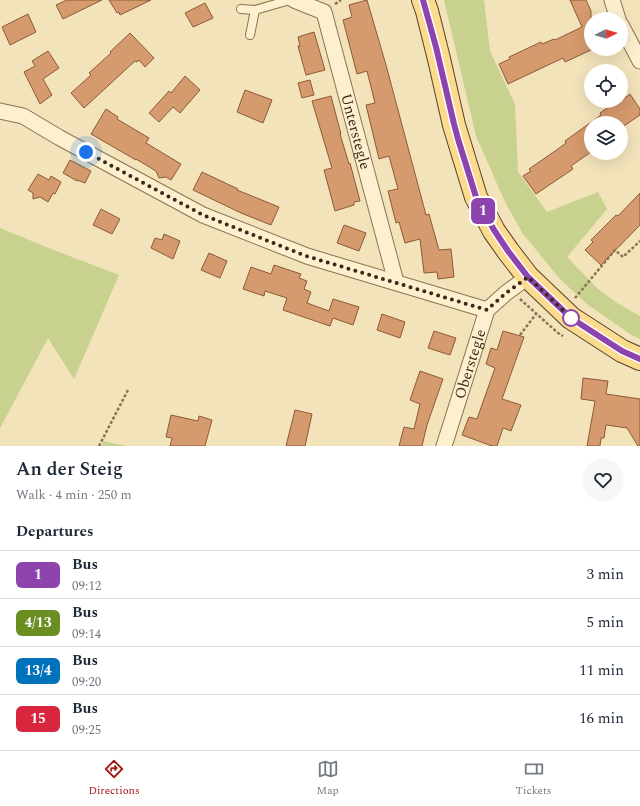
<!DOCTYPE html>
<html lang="en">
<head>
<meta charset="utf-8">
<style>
  body { margin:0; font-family:Spectral,serif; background:#f6f6f7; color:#1f2937; height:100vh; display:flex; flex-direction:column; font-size:15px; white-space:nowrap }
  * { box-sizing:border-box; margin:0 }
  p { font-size:13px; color:#747a83 }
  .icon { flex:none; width:22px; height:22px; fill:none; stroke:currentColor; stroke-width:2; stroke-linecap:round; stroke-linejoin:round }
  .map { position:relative; height:446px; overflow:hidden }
  .panel { display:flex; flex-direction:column; background:#fff; flex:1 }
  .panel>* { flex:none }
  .badge { padding:0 8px; border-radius:6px; font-size:14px; line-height:26px }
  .needle { width:26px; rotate:85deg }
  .tools { position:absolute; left:584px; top:12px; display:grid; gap:8px }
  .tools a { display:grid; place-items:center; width:44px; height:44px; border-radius:50%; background:#fff; box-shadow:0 4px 16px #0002; font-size:20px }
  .you { position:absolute; width:20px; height:20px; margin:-10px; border:3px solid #fff; border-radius:50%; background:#1a73e8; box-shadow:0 0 0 6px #1a73e833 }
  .map>.badge { position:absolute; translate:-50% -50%; box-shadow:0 0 0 2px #fff }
  h2 { padding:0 16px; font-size:15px; line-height:36px }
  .round { display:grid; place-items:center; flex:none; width:42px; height:42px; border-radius:21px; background:#f6f6f7 }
  .head { display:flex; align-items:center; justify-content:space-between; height:68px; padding:0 16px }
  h1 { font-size:19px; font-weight:600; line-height:30px }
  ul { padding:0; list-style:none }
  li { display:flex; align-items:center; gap:12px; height:48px; padding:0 16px; border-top:1px solid #e0e1e3 }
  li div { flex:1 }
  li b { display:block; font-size:15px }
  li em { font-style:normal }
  li .badge { min-width:44px; font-weight:700; text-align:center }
  .dock { display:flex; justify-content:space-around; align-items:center; height:56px; border-top:1px solid #e0e1e3; background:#fff; font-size:11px; color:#747a83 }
  .dock a { display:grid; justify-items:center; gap:2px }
  .dock .active { color:#a11e1d }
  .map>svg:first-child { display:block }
</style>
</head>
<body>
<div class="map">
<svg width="640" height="446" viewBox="0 0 640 446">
  <rect width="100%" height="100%" fill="#f2e3bb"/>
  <g fill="#c8d18e">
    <polygon points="444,0 484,0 490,51 515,104 518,172 547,212 598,192 607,209 567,257 598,289 617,303 640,316 640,339 630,334 587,304 561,280 523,234 505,202 476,136"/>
    <polygon points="0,228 46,247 119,275 74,379 48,338 0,428"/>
    <polygon points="104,441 126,446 101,446"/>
  </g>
  <g fill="#d59a6d" stroke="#8d5a37">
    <polygon points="67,0 102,0 63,19 56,5"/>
    <polygon points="109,0 151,0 120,15 119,12 117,13"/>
    <polygon points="367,0 386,65 426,215 429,214 439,250 451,249 454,277 438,279 437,272 424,273 420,239 405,243 399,222 396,223 388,191 398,189 389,156 379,159 366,105 375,103 367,71 357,74 343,20 352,17 349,5"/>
    <polygon points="570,0 586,0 591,11 591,50 565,62 563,58 508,84 499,64 510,59 509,57 541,42 542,44 554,39 555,40 582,27"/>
    <polygon points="205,3 213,18 193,27 185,13"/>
    <polygon points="28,14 36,32 10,45 2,27"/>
    <polygon points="314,32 325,70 306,75 298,46 300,46 298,37"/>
    <polygon points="130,33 154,58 145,67 139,60 137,62 135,61 84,108 71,93 91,75 89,73 111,53 110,52"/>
    <polygon points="48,51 59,68 43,79 52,95 40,104 24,72 35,66 32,61"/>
    <polygon points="185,76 200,90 180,113 173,107 159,122 149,113 169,91 171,93"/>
    <polygon points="310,80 314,95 302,98 298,83"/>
    <polygon points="245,90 272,100 263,123 237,112"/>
    <polygon points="630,94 640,109 640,115 621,128 621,123 591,123 591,152 571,166 573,169 536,194 523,176 531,171 529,169 558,149 566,143 565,141 601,115 600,113 617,101 621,101 621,98 622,100"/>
    <polygon points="331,96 341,134 340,134 349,164 350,163 360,201 354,202 354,205 335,211 324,170 332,168 312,101"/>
    <polygon points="106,109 118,117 117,119 149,138 146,143 181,164 171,180 166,177 159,178 156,171 136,159 136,160 91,134"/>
    <polygon points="70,160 91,171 85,183 77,180 77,181 63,173"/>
    <polygon points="202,172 238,189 237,190 279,207 271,225 241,213 193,190"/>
    <polygon points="38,174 49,180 51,176 61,182 55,194 53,193 48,202 40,197 33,199 33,193 28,190"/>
    <polygon points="640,193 640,225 601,265 585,250 593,242 591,240 616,215 618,216"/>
    <polygon points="101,209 120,219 112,234 93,225"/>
    <polygon points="344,225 366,233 359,251 337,243"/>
    <polygon points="164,234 180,241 173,259 151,248 155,238 162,240"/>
    <polygon points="209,253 227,261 220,278 201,270"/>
    <polygon points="274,265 301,274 299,278 307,281 304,289 311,292 307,303 329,311 333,299 359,307 353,325 333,318 330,326 283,310 287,298 265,291 264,296 243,289 251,267 271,274"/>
    <polygon points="382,314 405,322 400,338 377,330"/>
    <polygon points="434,331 456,338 450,355 428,348"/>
    <polygon points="503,331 524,337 502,399 521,405 511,431 503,428 497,446 492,446 462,435 469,417 477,419 495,368 486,364 491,348 497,350"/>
    <polygon points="420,371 443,379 427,425 422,446 399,446 404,427 414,429 420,404 410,400"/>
    <polygon points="583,378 608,381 606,394 640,399 640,446 638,446 627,428 606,425 604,438 601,438 600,446 587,446 595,401 581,399"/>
    <polygon points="295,410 312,414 305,446 286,446"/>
    <polygon points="171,415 198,421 199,416 212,420 205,446 170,446 172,438 166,437"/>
  </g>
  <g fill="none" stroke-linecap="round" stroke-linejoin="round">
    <g stroke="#8b7253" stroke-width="10">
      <g id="service">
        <polyline points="241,9 255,10 290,0"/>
        <polyline points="250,35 255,10"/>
      </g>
    </g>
    <g stroke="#8b7253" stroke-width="17">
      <g id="minor">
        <path id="s1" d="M 294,0 L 324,12 L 396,282"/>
        <polyline points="612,0 618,19"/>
        <polyline points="621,25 640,61"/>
        <polyline points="0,111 23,116 60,138 203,215 307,256 487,310"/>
        <path id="s2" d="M 444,446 L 487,310 L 506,293 L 528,277"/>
      </g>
    </g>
    <g stroke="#583f28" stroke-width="24">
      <polyline id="primary" points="423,0 427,11 439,59 454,125 476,197 494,231 508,251 528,277 571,318 622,351 640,359"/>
    </g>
    <g stroke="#8b7253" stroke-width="2.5" stroke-dasharray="3 2" stroke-linecap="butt">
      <polyline points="335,4 341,0"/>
      <polyline points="575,298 615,250 623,257 640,241"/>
      <polyline points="520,299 558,333 563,336"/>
      <polyline points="520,335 536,314"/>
      <polyline points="99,446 128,390"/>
    </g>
    <use href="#service" stroke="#fcf0cf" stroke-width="8"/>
    <use href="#minor" stroke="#fcf0cf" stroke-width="15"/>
    <use href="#primary" stroke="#fbdb8e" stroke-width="22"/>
  </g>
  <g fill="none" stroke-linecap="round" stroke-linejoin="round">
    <g stroke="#fff" stroke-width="9">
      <polyline id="line" points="423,0 436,47 454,124 458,139 476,197 494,230 508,251 528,277 571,318 622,351 640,359"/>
    </g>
    <use href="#line" stroke="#8e44ad" stroke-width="6"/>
    <polyline stroke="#39291a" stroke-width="4" stroke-dasharray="0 7.2" points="86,152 203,215 306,256 487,310 506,293 528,277 571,318"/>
  </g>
  <circle fill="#fff" stroke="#8e44ad" stroke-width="2" cx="571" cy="318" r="8"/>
  <g text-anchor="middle" stroke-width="4" stroke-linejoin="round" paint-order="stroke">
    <g font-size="15" fill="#39291a" stroke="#f9edcb">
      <text dy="5" stroke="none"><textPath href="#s1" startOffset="156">Unterstegle</textPath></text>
      <text dy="5" stroke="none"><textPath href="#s2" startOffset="86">Oberstegle</textPath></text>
    </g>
  </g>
</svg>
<div class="tools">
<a><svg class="needle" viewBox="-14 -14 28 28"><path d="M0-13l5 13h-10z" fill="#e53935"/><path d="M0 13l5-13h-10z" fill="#747a83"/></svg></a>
<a><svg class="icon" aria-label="locate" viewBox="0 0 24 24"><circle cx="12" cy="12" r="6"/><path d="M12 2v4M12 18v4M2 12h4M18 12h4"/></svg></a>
<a><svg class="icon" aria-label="layers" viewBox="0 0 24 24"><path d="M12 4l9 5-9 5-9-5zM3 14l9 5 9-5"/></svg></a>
</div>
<div class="you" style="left:86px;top:152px"></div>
<b class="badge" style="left:483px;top:211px;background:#8e44ad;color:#fff">1</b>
</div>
<section class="panel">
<div class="head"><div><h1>An der Steig</h1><p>Walk · 4 min · 250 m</p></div><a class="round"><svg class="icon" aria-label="heart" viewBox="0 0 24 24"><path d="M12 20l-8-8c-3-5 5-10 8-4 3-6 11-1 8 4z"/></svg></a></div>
<h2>Departures</h2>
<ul>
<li><span class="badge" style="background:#8e44ad;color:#fff">1</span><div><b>Bus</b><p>09:12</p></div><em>3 min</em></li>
<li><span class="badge" style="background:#6b8e23;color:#fff">4/13</span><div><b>Bus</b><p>09:14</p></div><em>5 min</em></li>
<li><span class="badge" style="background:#0072bc;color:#fff">13/4</span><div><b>Bus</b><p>09:20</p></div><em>11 min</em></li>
<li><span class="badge" style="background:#d7263d;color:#fff">15</span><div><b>Bus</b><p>09:25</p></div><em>16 min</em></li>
</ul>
</section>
<nav class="dock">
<a class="active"><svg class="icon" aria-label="directions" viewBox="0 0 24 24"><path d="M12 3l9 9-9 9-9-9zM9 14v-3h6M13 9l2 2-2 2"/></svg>Directions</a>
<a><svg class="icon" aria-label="map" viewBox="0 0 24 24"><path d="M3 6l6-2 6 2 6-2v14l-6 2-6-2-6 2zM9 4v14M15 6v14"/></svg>Map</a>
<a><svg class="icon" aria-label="tickets" viewBox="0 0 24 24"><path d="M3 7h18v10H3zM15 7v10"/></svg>Tickets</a>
</nav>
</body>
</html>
